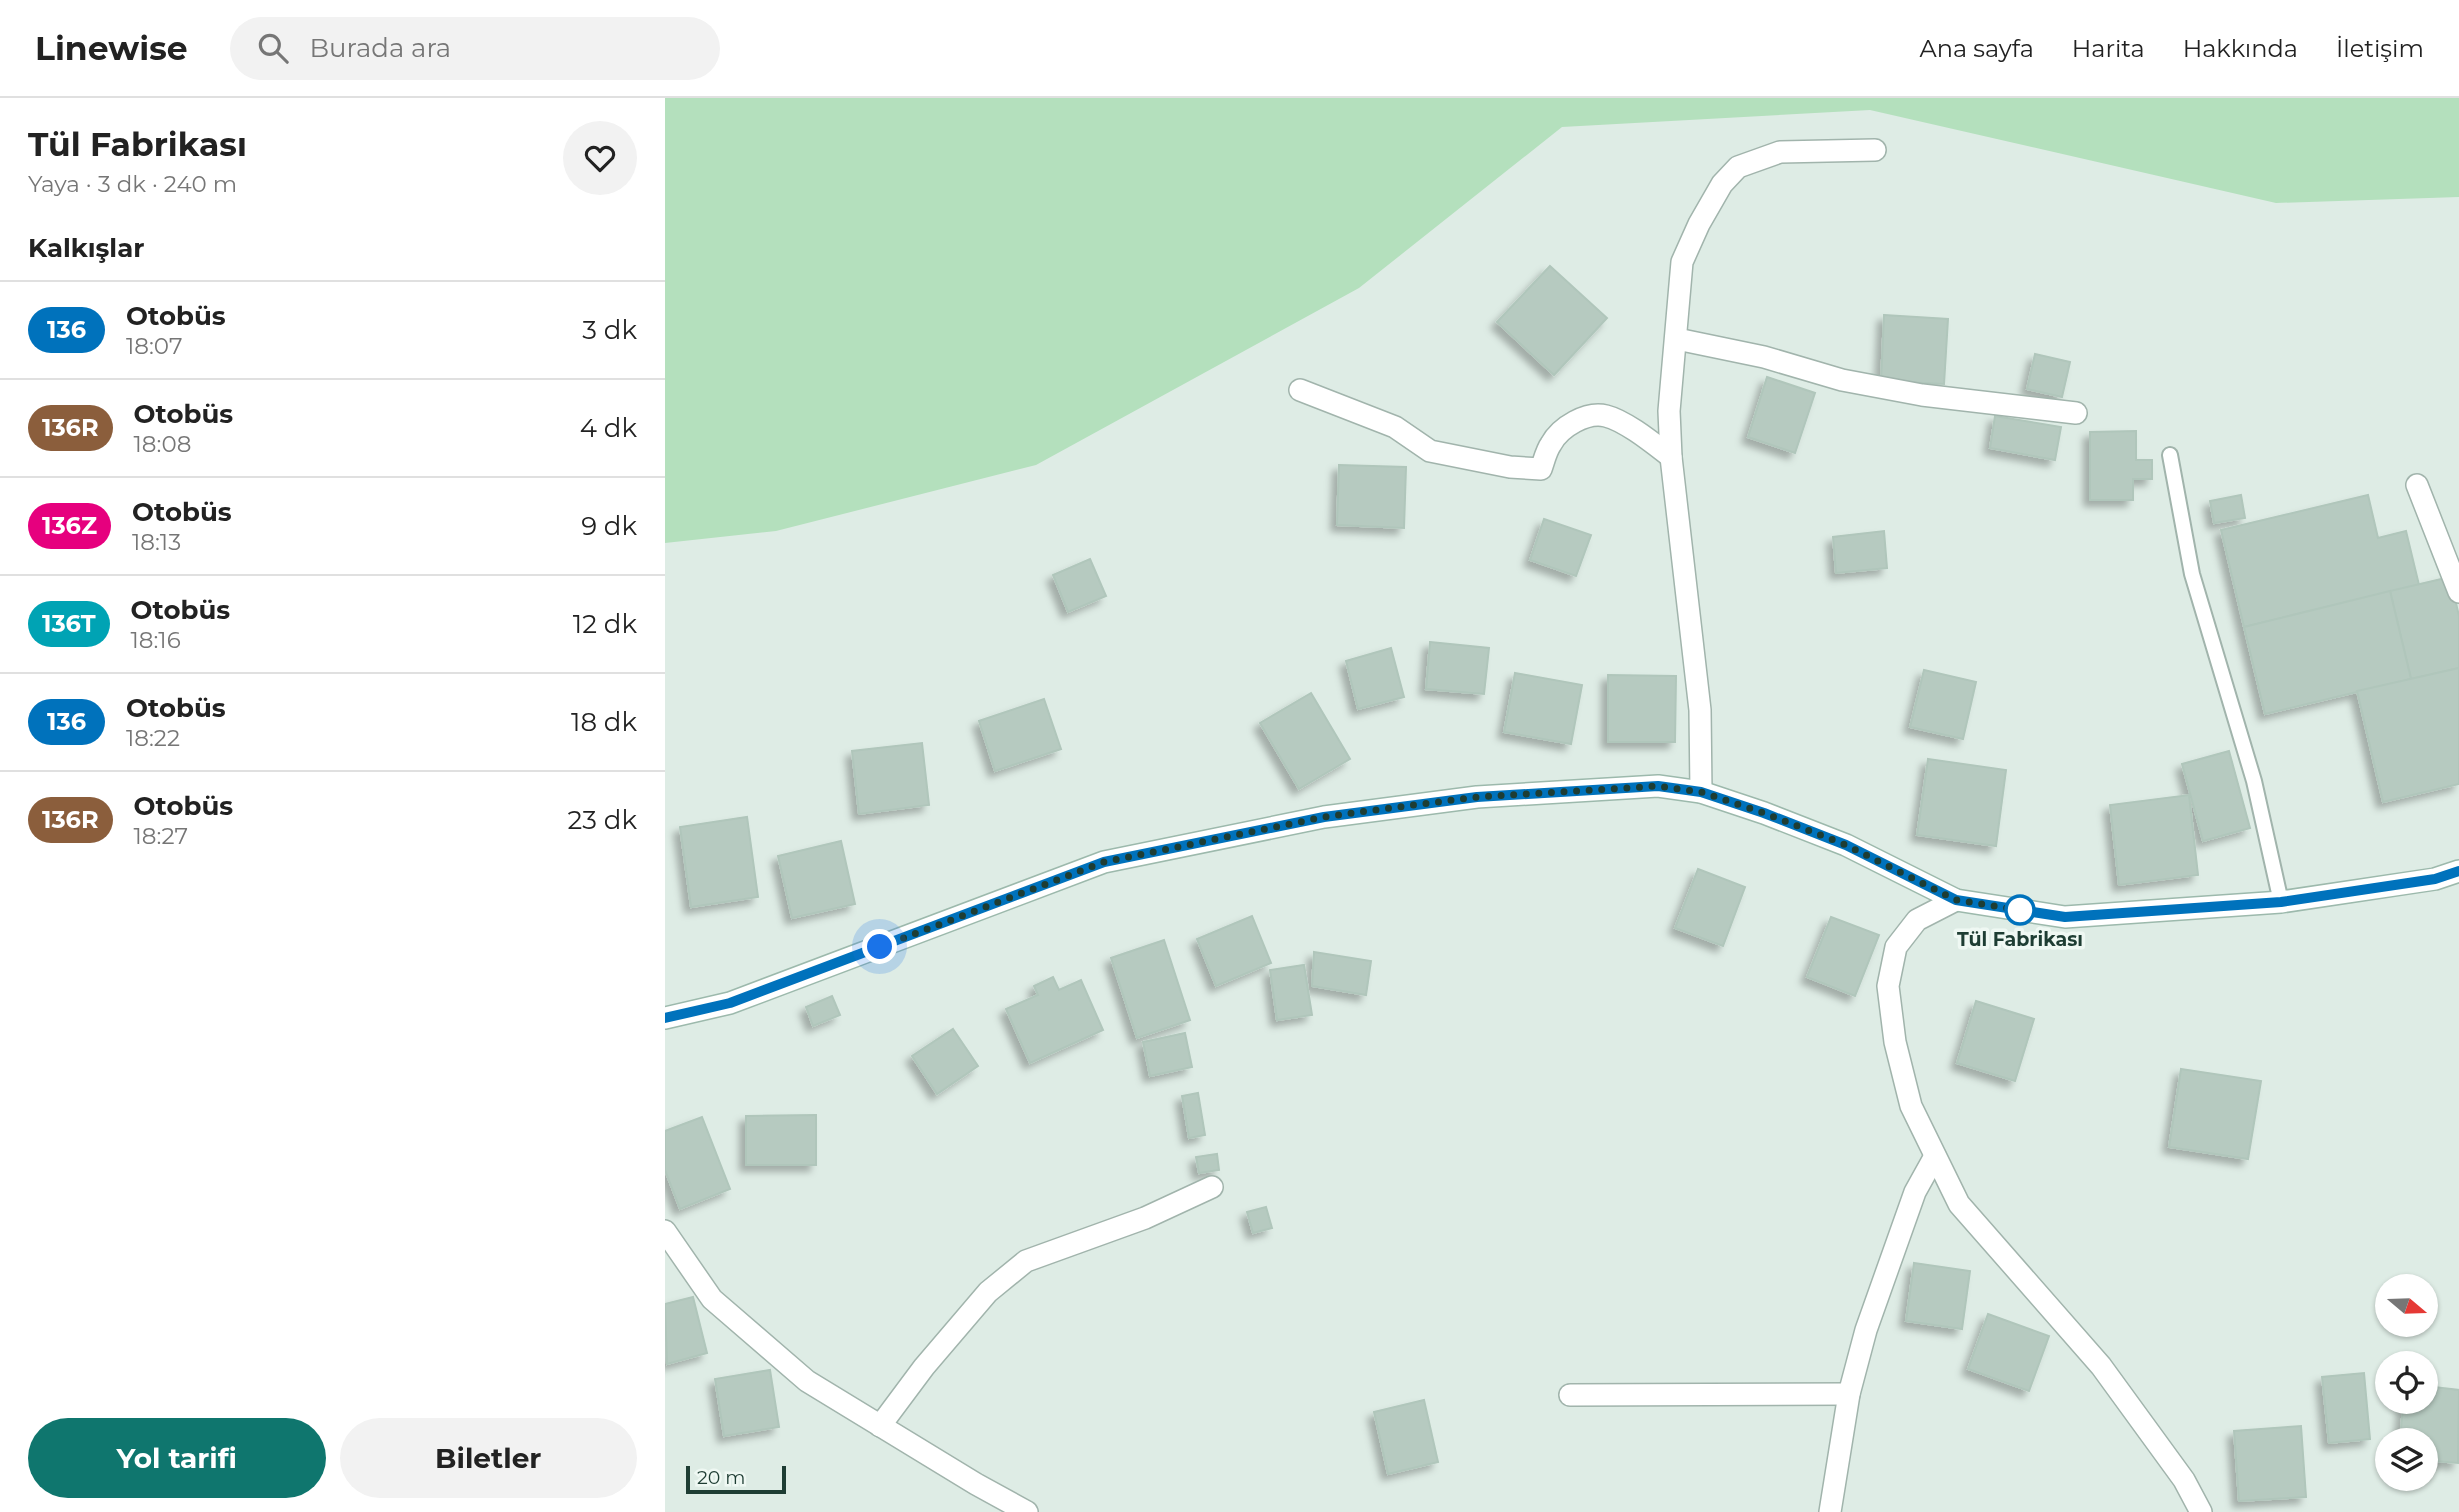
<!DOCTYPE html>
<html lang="tr">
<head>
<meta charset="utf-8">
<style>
  body { margin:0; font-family:Montserrat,sans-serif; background:#f2f2f2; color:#222; height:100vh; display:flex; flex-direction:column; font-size:26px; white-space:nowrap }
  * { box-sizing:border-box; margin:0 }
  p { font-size:23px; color:#767676 }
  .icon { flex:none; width:38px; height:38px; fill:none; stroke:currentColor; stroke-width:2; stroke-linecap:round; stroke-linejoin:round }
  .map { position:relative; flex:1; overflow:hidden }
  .panel { display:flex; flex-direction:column; background:#fff; width:665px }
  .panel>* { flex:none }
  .badge { padding:0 14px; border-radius:23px; font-size:24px; line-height:46px }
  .needle { width:46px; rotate:109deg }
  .fabs { position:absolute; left:1710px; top:1176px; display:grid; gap:14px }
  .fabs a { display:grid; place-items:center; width:63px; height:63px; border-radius:50%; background:#fff; box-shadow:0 2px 5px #0004; font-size:35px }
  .scale { position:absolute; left:21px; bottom:18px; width:100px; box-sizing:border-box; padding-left:7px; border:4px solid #1e3d33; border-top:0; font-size:19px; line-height:24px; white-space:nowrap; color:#1e3d33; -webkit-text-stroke:5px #eff8f3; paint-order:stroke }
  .you { position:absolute; width:35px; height:35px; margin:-18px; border:5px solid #fff; border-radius:50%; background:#1a73e8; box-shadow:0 0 0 10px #1a73e833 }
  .map>.badge { position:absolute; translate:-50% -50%; box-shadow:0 0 0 4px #fff }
  h2 { padding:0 28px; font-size:26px; line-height:63px }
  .round { display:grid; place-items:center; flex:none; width:74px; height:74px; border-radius:37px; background:#f2f2f2 }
  .head { display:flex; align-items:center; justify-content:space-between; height:119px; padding:0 28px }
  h1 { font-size:33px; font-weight:700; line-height:52px }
  .cta { display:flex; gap:14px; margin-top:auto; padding:14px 28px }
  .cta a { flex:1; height:80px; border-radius:42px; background:#0f766e; color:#fff; font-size:28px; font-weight:700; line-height:80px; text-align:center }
  .cta a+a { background:#f2f2f2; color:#222 }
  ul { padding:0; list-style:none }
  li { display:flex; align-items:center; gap:21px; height:98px; padding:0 28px; border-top:2px solid #e0e0e0 }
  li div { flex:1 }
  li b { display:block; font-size:26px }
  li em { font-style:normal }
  li .badge { min-width:77px; font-weight:700; text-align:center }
  header { display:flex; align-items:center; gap:42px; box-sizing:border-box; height:98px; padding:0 35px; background:#fff; border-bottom:2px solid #e0e0e0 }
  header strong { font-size:33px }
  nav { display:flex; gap:38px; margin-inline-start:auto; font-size:24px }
  .search { width:490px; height:63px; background:#f2f2f2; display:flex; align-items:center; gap:18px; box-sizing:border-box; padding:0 24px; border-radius:38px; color:#767676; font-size:26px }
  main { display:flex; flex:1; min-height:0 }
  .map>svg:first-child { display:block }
</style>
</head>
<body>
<header>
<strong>Linewise</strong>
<div class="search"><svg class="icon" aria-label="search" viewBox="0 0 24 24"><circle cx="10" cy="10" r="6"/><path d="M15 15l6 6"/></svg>Burada ara</div>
<nav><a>Ana sayfa</a><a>Harita</a><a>Hakkında</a><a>İletişim</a></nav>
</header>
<main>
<section class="panel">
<div class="head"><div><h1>Tül Fabrikası</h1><p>Yaya · 3 dk · 240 m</p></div><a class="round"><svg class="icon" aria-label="heart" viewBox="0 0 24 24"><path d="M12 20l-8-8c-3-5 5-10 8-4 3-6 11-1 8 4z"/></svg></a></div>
<h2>Kalkışlar</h2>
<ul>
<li><span class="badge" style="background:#0072bc;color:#fff">136</span><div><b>Otobüs</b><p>18:07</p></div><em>3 dk</em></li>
<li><span class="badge" style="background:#8b5e3c;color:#fff">136R</span><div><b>Otobüs</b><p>18:08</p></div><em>4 dk</em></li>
<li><span class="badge" style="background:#e6007e;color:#fff">136Z</span><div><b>Otobüs</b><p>18:13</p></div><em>9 dk</em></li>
<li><span class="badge" style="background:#00a3b4;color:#fff">136T</span><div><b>Otobüs</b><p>18:16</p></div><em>12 dk</em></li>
<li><span class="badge" style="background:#0072bc;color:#fff">136</span><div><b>Otobüs</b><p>18:22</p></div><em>18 dk</em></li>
<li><span class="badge" style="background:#8b5e3c;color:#fff">136R</span><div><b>Otobüs</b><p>18:27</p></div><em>23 dk</em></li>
</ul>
<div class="cta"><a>Yol tarifi</a><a>Biletler</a></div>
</section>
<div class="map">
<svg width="1794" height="1414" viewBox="0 0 1794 1414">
  <defs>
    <filter id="shadow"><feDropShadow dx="-6" dy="6" stdDeviation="3.5" flood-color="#0004"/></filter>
  </defs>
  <rect width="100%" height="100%" fill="#deece5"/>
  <polygon fill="#b4e0bd" points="0,0 1794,0 1794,99 1611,105 1205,12 897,29 694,190 371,367 111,433 0,445"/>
  <g fill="#b6cac0" stroke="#b0c6bb" stroke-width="2" filter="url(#shadow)">
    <polygon points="885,168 942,220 889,277 832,224"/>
    <polygon points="1219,217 1283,221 1279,286 1216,283"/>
    <polygon points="1370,256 1405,264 1397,299 1362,291"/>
    <polygon points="1102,279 1150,295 1130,355 1083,339"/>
    <polygon points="1330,318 1396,329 1390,362 1325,350"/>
    <polygon points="1471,333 1471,362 1487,362 1487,381 1468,381 1468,402 1425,402 1425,334"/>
    <polygon points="674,367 741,369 739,430 672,427"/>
    <polygon points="1576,397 1580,420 1549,425 1545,403"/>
    <polygon points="1703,397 1713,440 1741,433 1754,487 1579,529 1556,432"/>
    <polygon points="879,421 926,437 911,478 865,462"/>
    <polygon points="1219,433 1222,470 1171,475 1168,439"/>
    <polygon points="425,461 441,498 403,514 388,477"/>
    <polygon points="1785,479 1794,518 1794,570 1746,581 1725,493"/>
    <polygon points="1725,493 1746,581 1600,616 1579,529"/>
    <polygon points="765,544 824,550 819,596 761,591"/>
    <polygon points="726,550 739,599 693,611 681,563"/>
    <polygon points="1794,570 1794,686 1718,704 1692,593"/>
    <polygon points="1259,572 1311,584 1298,641 1245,629"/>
    <polygon points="850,575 917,587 906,646 839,634"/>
    <polygon points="943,577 1011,578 1010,644 943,644"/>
    <polygon points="646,595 685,661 634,691 595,625"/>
    <polygon points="379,601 396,651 330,673 314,623"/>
    <polygon points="257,645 264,707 194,716 187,653"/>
    <polygon points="1564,653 1585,730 1538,743 1517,666"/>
    <polygon points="1263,661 1341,672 1331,748 1252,737"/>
    <polygon points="1524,697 1533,777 1454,787 1445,707"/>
    <polygon points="82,719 93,799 26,809 15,729"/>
    <polygon points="176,743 190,806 127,820 113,758"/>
    <polygon points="1033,771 1080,789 1058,848 1010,830"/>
    <polygon points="587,818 606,865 551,888 532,841"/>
    <polygon points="1166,819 1214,837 1190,898 1142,879"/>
    <polygon points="499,842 525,922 472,940 446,860"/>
    <polygon points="649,854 706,863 701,897 647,888"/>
    <polygon points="639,867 647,917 612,922 605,872"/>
    <polygon points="388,879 394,892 416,882 438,932 365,965 341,911 373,897 369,888"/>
    <polygon points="167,898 175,917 148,928 141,909"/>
    <polygon points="1311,903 1369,921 1350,983 1292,965"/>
    <polygon points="288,931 313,968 272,996 247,958"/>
    <polygon points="520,935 527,969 485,978 478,944"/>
    <polygon points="1516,971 1596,983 1583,1061 1504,1049"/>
    <polygon points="533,995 540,1037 524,1040 517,998"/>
    <polygon points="151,1017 151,1067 81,1067 81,1018"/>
    <polygon points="37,1019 65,1091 15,1111 0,1072 0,1033"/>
    <polygon points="552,1056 554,1072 534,1075 531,1059"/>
    <polygon points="601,1109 607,1130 588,1135 582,1114"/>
    <polygon points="1249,1165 1305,1173 1297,1231 1241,1223"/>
    <polygon points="28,1199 42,1255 2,1266 0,1206"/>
    <polygon points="1323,1216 1384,1238 1364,1293 1303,1271"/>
    <polygon points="105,1272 114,1329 59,1338 50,1281"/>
    <polygon points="1699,1275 1705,1341 1664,1345 1657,1279"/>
    <polygon points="1760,1288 1794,1292 1793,1365 1770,1363 1769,1372 1760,1372 1760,1342 1735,1342 1738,1309 1752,1310 1753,1304 1760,1304"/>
    <polygon points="759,1302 773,1364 723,1376 709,1314"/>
    <polygon points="1636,1328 1641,1399 1574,1403 1569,1333"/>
  </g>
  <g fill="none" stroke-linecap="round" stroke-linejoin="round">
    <g stroke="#a1b4ac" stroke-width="18">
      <polyline id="lane" points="1505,357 1527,476 1589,683 1616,804"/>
    </g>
    <g stroke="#a1b4ac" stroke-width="24">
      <g id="street">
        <polyline points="1012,241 1099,259 1177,282 1257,297 1411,315"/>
        <path d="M 635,292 L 730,329 L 765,353 L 845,369 L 876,371 C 879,363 881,353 886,346 C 895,329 922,313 941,318 C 961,323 989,346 1006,359"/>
        <polyline points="1752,387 1794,494"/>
        <polyline points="1036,694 1035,612 1006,359 1004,313 1017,164 1034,126 1057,86 1073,69 1115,54 1210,52"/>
        <polyline points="1291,802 1252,822 1231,849 1223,888 1230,944 1246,1008 1294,1106 1436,1268 1519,1382 1536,1414"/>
        <polyline points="0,1133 47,1201 142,1283 311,1386 362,1414"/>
        <polyline points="905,1297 1184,1296"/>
        <polyline points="215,1328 259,1269 323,1194 361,1163 480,1120 547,1089"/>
        <polyline points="1165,1414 1184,1296 1201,1232 1250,1094 1270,1058"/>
      </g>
    </g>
    <g stroke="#9cb9ac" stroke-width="24">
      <polyline id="secondary" points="0,920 65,905 439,764 659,719 812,699 993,688 1036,694 1099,715 1181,747 1291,802 1400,819 1616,804 1770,781 1794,773"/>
    </g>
    <use href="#lane" stroke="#fff" stroke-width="14"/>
    <use href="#street" stroke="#fff" stroke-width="21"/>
    <use href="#secondary" stroke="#fff" stroke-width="21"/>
  </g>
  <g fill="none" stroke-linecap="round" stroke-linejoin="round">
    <g stroke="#fff" stroke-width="16">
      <polyline id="line" points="0,920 65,905 439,764 659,719 812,699 993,688 1036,694 1099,715 1181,747 1291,802 1400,819 1616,804 1770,781 1794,773"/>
    </g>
    <use href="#line" stroke="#0072bc" stroke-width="10"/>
    <polyline stroke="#1e3d33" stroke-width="7" stroke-dasharray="0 12.6" points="215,849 439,764 488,754 659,719 710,712 812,699 993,688 1036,694 1099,715 1181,747 1291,802 1355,812"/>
  </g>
  <circle fill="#fff" stroke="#0072bc" stroke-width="3.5" cx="1355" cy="812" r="14"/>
  <g text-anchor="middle" stroke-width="7" stroke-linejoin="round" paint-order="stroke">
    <g font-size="19" font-weight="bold" fill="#1e3d33" stroke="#eff8f3">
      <text x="1355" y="848">Tül Fabrikası</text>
    </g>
  </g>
</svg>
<div class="fabs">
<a><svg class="needle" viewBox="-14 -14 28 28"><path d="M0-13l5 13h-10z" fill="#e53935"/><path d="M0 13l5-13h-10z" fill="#767676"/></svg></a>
<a><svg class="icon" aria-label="locate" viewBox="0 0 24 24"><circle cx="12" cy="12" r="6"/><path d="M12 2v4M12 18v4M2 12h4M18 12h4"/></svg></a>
<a><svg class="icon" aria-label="layers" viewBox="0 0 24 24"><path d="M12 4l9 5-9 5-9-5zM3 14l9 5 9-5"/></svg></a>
</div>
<div class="scale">20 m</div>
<div class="you" style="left:215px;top:849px"></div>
</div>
</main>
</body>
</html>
